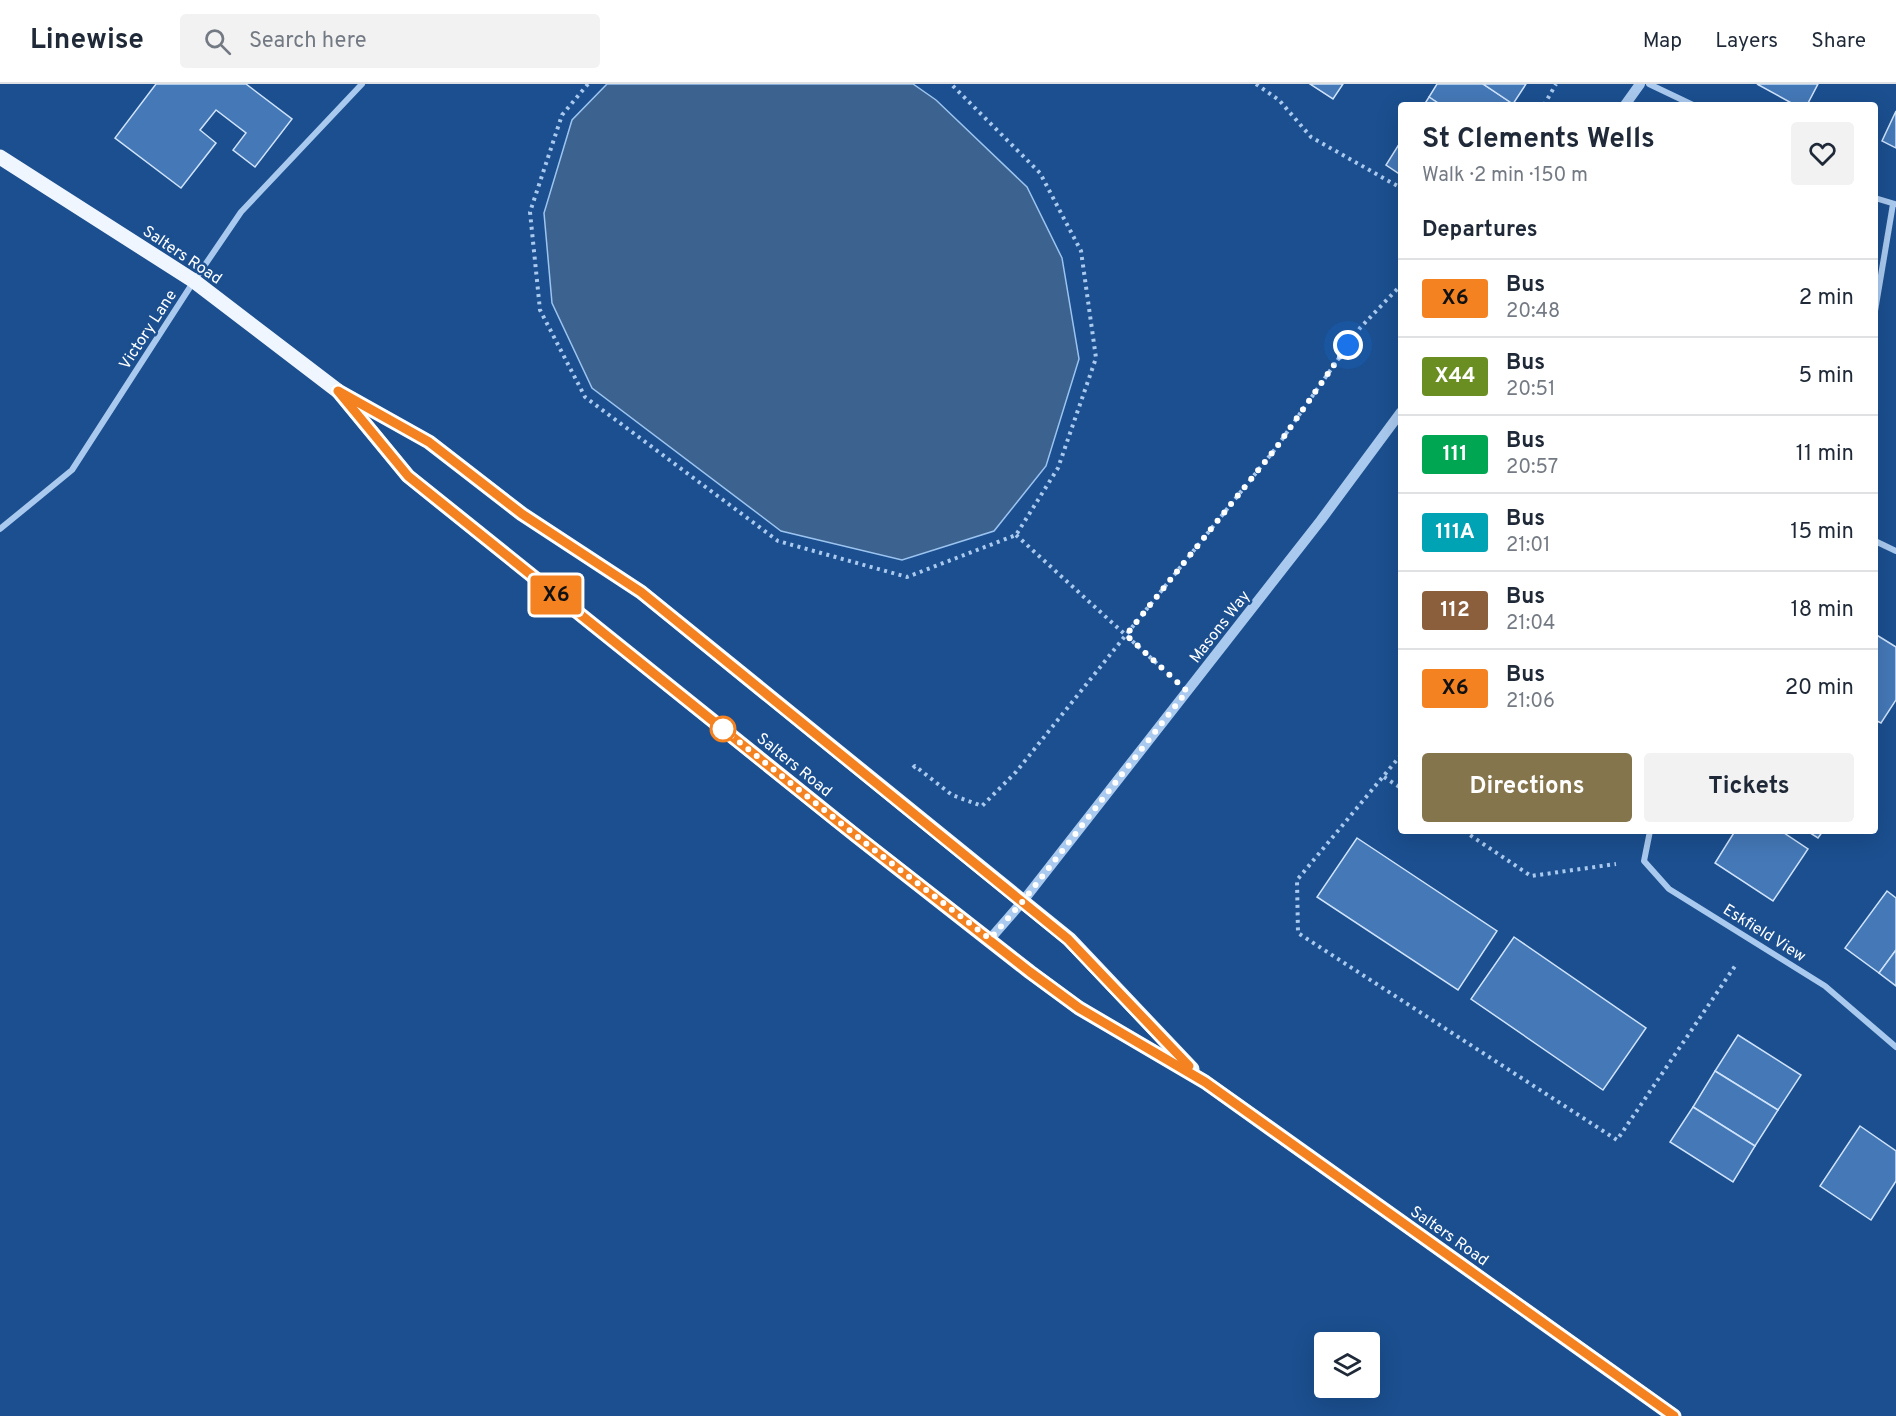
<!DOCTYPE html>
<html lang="en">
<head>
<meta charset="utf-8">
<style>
  body { margin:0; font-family:Overpass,sans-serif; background:#f2f2f3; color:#1f2937; height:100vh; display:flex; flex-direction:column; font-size:22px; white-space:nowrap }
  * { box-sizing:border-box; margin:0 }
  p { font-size:20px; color:#747a83 }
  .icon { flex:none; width:33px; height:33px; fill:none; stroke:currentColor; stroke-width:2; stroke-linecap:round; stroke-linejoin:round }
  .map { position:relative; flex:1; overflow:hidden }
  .details { position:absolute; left:1398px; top:18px; width:480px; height:732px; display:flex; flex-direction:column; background:#fff; border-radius:6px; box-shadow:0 6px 24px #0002 }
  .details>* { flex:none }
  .badge { padding:0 12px; border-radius:4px; font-size:21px; line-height:39px }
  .fabs { position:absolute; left:1314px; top:1248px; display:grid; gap:12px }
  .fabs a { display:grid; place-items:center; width:66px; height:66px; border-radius:6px; background:#fff; box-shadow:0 6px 24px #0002; font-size:30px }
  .you { position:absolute; width:30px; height:30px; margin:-15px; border:4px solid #fff; border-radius:50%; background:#1a73e8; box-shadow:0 0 0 9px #1a73e833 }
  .map>.badge { position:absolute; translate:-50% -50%; box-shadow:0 0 0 3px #fff }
  h2 { padding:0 24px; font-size:22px; line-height:54px }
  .round { display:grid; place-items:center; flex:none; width:63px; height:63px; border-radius:6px; background:#f2f2f3 }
  .overview { display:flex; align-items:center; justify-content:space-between; height:102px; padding:0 24px }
  h1 { font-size:28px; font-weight:700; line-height:45px }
  .button { display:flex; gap:12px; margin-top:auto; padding:12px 24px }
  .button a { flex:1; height:69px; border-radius:6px; background:#84754c; color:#fff; font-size:24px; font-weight:700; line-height:69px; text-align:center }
  .button a+a { background:#f2f2f3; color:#1f2937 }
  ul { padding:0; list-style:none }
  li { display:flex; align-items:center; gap:18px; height:78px; padding:0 24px; border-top:2px solid #e0e1e3 }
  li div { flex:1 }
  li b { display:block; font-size:22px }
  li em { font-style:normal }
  li .badge { min-width:66px; font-weight:700; text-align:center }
  header { display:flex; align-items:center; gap:36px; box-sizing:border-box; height:84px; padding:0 30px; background:#fff; border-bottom:2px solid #e0e1e3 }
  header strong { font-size:28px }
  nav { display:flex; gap:33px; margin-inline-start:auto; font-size:21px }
  .search { width:420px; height:54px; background:#f2f2f3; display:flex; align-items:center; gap:15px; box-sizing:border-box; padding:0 21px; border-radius:6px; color:#747a83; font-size:22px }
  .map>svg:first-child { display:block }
</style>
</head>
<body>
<header>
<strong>Linewise</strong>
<div class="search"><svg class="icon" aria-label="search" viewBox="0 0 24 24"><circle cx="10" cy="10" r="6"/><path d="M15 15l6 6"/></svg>Search here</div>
<nav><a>Map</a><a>Layers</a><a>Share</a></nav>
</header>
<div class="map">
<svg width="1896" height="1332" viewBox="0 0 1896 1332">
  <rect width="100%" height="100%" fill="#1b4f8f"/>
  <polygon fill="#3c6290" stroke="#9cc4f0" stroke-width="1.5" points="607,0 913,0 936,16 1027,103 1062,174 1079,275 1046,382 994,447 902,476 781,447 592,304 552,219 544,129 572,36"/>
  <g fill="#4478b7" stroke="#cfe3fa" stroke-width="1.5">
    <polygon points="156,0 246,0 292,35 255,83 233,66 246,49 216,26 200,46 216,59 181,104 115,54"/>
    <polygon points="1310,0 1343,0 1333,15"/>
    <polygon points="1437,0 1483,0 1513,20 1513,21 1441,21 1429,13"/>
    <polygon points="1483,0 1526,0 1513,20"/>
    <polygon points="1757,0 1818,0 1807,21 1795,21"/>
    <polygon points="1429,13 1441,21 1424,21"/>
    <polygon points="1896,27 1896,64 1882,57"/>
    <polygon points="1401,57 1401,91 1386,81"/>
    <polygon points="1875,550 1896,563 1896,616 1881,639 1875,636"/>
    <polygon points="1735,747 1781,747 1808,765 1773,817 1715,779"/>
    <polygon points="1807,747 1823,747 1818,754"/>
    <polygon points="1357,754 1497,847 1458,906 1317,813"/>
    <polygon points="1887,807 1896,814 1896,866 1879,889 1845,864"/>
    <polygon points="1514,853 1646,944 1603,1006 1471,915"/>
    <polygon points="1896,866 1896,902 1879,889"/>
    <polygon points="1738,951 1801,991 1778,1026 1715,987"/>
    <polygon points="1715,987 1778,1026 1755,1062 1693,1023"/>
    <polygon points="1693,1023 1755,1062 1733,1098 1670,1058"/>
    <polygon points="1860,1042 1896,1067 1896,1097 1871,1136 1820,1102"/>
  </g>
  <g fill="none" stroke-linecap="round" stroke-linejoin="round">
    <g stroke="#a9c9ee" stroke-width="4" stroke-dasharray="3 4.5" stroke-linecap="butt">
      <polyline points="588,0 562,31 530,128 540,226 585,313 778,457 907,493 1016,451 1058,384 1096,274 1081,167 1040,89 951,0"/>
      <polyline points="1256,0 1279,16 1311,53 1401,104"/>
      <polyline points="1544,21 1556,0"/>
      <polyline points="1016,451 1164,586"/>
      <polyline points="1401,671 1297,796 1298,849 1617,1056 1735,882"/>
      <polyline points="913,684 915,682 952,711 982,722 1016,688 1276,364 1360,244 1401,201"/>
      <polyline points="1384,693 1401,704"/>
      <polyline points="1464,747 1531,792 1616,780"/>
    </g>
    <g stroke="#a9c9ee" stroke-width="6">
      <polyline points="1649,0 1693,21"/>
      <polyline points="1875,114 1895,120"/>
      <polyline points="1875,227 1893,120"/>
      <polyline points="0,445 72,386 194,197 241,128 362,0"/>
      <polyline points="1875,457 1896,467"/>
      <polyline points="1650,747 1644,777 1669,805 1825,902 1896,963"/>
    </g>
    <g stroke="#a9c9ee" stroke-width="10">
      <polyline points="1625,21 1640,0"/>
      <polyline points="990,855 1023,817 1321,436 1401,328"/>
    </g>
    <g stroke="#f0f6ff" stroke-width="15">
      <polyline points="0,73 194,197 338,307 429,358 522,430 641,508 1069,855 1192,985"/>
      <polyline points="338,307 408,392 855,751 1030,888 1079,924 1205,998 1674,1332"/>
    </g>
  </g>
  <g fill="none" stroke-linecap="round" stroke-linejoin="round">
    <g stroke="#fff" stroke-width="14">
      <polyline id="line" points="1189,982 1068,855 641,508 522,430 429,358 338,307 408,392 836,736 1030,888 1079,924 1205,998 1674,1332"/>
    </g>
    <use href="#line" stroke="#f58220" stroke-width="9"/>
    <polyline stroke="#fff" stroke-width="6" stroke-dasharray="0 10.8" points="723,645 873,765 990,855 1023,817 1187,607 1126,551 1276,364 1348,261"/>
  </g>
  <circle fill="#fff" stroke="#f58220" stroke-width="3" cx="723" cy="645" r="12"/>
  <g text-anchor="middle" stroke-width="5" stroke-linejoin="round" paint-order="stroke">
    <g font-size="16" fill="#fff" stroke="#1b4f8f">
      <text transform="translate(183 170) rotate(34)" y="6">Salters Road</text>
      <text transform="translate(147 245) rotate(-57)" y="6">Victory Lane</text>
      <text transform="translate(1219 542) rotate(-52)" y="6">Masons Way</text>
      <text transform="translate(795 680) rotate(39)" y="6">Salters Road</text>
      <text transform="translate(1765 848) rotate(32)" y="6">Eskfield View</text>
      <text transform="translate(1450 1151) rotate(35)" y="6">Salters Road</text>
    </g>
  </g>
</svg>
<div class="fabs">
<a><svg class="icon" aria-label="layers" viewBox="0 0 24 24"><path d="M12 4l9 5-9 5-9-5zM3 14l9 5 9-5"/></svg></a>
</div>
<div class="you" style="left:1348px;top:261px"></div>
<b class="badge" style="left:556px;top:511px;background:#f58220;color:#111">X6</b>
<section class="details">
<div class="overview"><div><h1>St Clements Wells</h1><p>Walk · 2 min · 150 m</p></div><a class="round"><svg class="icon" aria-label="heart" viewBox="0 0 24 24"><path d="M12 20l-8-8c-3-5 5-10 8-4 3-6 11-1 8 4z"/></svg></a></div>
<h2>Departures</h2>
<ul>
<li><span class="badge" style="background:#f58220;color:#111">X6</span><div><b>Bus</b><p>20:48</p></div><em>2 min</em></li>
<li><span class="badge" style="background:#6b8e23;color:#fff">X44</span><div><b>Bus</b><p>20:51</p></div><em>5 min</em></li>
<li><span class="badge" style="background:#00a651;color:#fff">111</span><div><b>Bus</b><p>20:57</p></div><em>11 min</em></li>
<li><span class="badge" style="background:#00a3b4;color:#fff">111A</span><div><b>Bus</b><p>21:01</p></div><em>15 min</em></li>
<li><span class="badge" style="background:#8b5e3c;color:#fff">112</span><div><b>Bus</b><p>21:04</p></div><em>18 min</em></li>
<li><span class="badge" style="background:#f58220;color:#111">X6</span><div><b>Bus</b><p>21:06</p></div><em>20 min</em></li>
</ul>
<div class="button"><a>Directions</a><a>Tickets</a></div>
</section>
</div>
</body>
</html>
